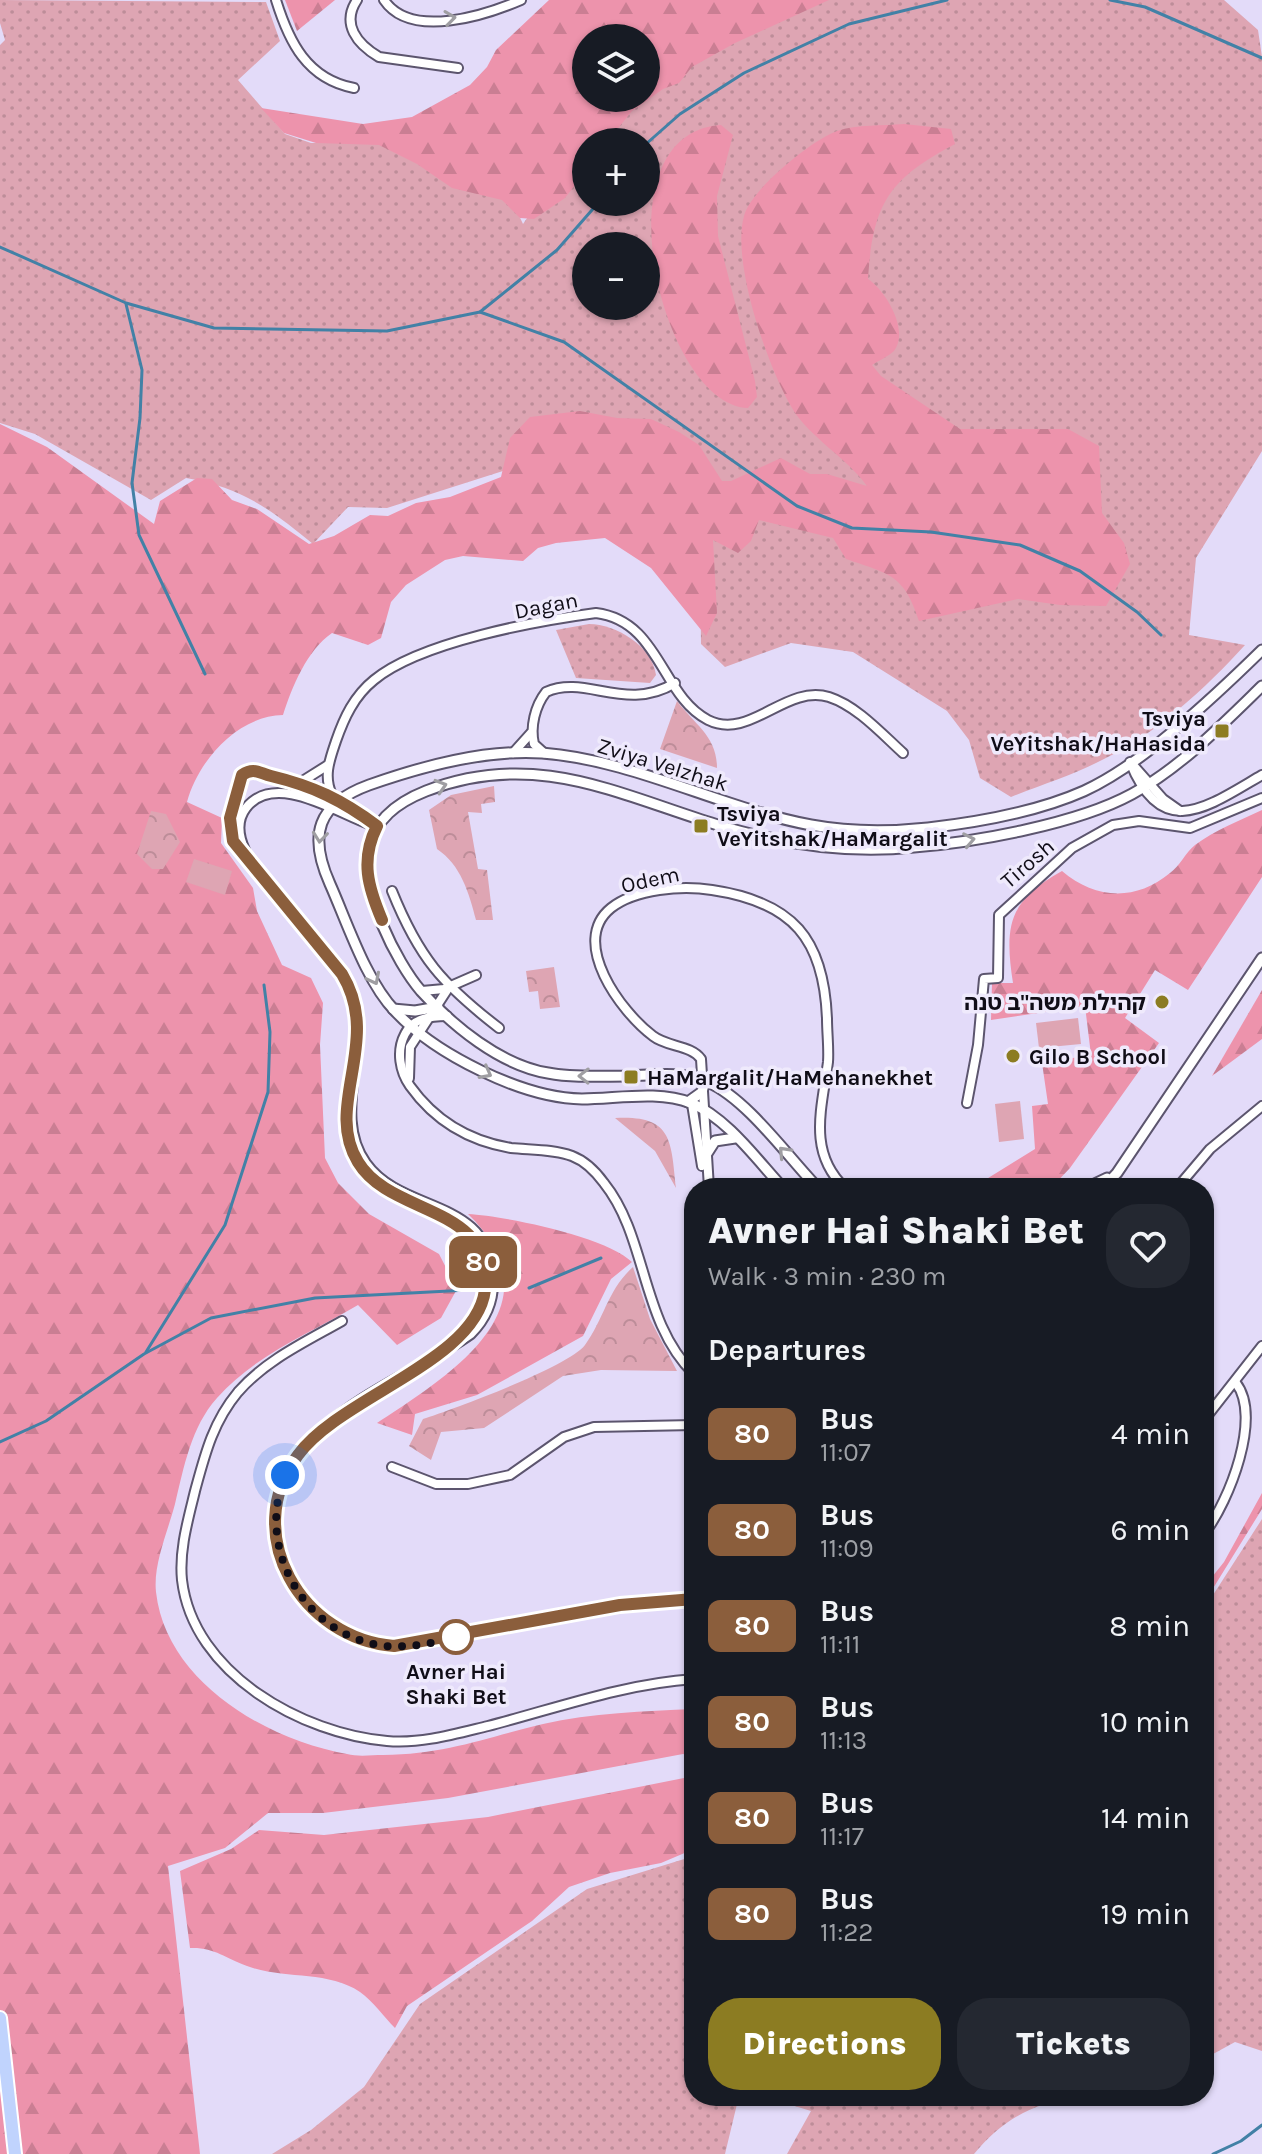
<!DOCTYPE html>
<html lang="en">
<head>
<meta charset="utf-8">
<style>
  body { margin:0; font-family:Karla,"Noto Sans Hebrew",sans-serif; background:#242831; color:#f1f3f6; height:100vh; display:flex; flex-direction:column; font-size:30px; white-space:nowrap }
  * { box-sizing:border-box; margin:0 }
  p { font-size:26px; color:#9ea1a6 }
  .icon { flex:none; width:44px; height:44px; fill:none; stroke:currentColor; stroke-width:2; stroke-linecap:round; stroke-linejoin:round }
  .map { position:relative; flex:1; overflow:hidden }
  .side { position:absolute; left:684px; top:1178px; width:530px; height:928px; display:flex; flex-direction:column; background:#171b24; border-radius:32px; box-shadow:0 2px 6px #0004 }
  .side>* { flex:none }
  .badge { padding:0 16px; border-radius:12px; font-size:28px; line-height:52px }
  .fabs { position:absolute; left:572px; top:24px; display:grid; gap:16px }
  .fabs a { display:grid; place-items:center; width:88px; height:88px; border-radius:50%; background:#171b24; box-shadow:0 2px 6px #0004; font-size:40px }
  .you { position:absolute; width:40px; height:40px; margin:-20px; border:6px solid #fff; border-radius:50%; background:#1a73e8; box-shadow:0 0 0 12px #1a73e833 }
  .map>.badge { position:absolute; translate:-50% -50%; box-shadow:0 0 0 4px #fff }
  h2 { padding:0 24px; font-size:30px; line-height:72px }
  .round { display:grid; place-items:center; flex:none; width:84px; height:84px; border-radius:32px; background:#242831 }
  .summary { display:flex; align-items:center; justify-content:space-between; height:136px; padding:0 24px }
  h1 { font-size:38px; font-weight:800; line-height:60px }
  .action { display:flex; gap:16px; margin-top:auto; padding:16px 24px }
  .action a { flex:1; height:92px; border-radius:32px; background:#8c7c22; color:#fff; font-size:32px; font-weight:800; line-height:92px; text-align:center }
  .action a+a { background:#242831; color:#f1f3f6 }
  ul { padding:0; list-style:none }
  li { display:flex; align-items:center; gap:24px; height:96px; padding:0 24px }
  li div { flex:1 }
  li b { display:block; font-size:30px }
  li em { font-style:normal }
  li .badge { min-width:88px; font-weight:700; text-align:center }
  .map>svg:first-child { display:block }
</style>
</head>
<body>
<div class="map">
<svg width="1262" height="2154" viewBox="0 0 1262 2154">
  <defs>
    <pattern id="grass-dots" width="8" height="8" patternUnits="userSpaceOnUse" patternTransform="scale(2)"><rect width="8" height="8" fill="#dea5b3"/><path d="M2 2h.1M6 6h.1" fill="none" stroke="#bd8d99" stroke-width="1.8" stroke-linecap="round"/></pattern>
    <pattern id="forest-firs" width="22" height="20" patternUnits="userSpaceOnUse" patternTransform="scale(2)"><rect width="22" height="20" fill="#ed93ac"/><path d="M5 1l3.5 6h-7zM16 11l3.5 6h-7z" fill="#ca7e93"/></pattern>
    <pattern id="park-crowns" width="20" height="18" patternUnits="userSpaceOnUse" patternTransform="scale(2)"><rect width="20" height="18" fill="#dea5b3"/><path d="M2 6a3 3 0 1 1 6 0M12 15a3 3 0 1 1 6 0" fill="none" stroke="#bd8d99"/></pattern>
  </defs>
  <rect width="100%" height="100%" fill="#e3dbf9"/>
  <g fill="url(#grass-dots)" fill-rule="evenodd">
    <path d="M 0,0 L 266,2 L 280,41 L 238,80 L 285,134 L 311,143 L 384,142 L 508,192 L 523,224 L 610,98 L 646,98 L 749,0 L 1224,0 L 1258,30 L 1262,57 L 1262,451 L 1196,558 L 1189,635 L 1245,645 C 1206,688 1155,735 1102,760 C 1073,775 1041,785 1011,797 L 980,778 L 969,740 L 947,711 L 853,652 L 791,643 L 725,667 L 701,644 L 699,460 L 512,468 L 387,508 L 348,507 L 313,544 C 270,509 243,488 186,478 L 151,500 L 35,434 L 0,423 L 0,45 L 5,40 L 0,23 ZM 586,142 L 646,142 L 646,202 L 586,202 ZM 586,246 L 646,246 L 646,306 L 586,306 Z"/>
    <path d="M 589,624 C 616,624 652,646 656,675 L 650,683 L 576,678 L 556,630 Z"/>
    <polygon points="1262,1519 1262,2051 1235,2042 1204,2059 1204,1609"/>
    <path d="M 694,1856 L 694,2096 L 1076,2096 C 1032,2104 1002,2120 974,2154 L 787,2154 L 811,2111 L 775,2100 L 737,2104 L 725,2154 L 272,2154 L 311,2130 L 364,2087 L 420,2004 L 587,1889 Z"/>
  </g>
  <g fill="url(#forest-firs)" fill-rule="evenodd">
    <polygon points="285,0 335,0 297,31"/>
    <path d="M 549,0 L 829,0 L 735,43 L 692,67 L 679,83 L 663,89 L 632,111 L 607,142 L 586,142 L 586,171 L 565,198 L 534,219 L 520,218 L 502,200 L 452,188 L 417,164 L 379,145 L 316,143 L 284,133 L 261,108 L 363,124 L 412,117 L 470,85 L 487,67 L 496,50 ZM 586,38 L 646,38 L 646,98 L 586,98 Z"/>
    <path d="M 904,124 L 951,129 L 955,144 C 889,179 873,203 868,279 C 885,290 910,330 894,351 C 889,356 878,361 872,365 L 881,376 L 960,429 L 1068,429 L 1099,446 L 1102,513 L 1124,543 L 1130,564 L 1106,606 L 1060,605 L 1018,599 L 919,621 C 904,574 889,574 846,559 L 833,538 L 759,520 L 751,541 L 738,553 L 713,540 L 717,613 L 706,636 L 651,568 L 605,538 L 556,543 L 538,548 L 523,561 L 463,556 L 445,560 L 406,585 L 391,602 L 381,638 L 368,645 L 332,633 C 307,650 292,687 283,715 C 237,716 198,761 187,802 L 222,818 L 221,843 L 253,888 L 257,911 L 282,965 L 311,978 L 323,1003 L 320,1045 L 325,1158 L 338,1183 L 369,1214 L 439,1254 L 457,1289 L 441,1318 L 397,1345 L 358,1305 C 309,1334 255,1355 217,1398 C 191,1427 184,1467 175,1504 C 168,1531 153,1564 156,1592 C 166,1682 267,1740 347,1754 C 358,1757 372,1755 383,1755 C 447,1754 484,1738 543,1724 C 591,1713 645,1711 694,1709 L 694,1757 L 683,1754 L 448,1798 L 323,1813 L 268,1813 L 225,1848 L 168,1866 L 200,2154 L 0,2154 L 0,424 L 47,447 L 154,524 L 160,501 L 197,478 L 212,479 L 232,500 L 257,509 L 309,544 L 334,536 L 370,515 L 388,516 L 416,503 L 450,497 L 501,477 L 510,438 L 530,417 L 580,411 L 617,418 L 651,419 L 679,432 L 699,445 L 722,481 L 731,481 L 781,458 L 810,474 L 827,474 L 867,486 C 848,459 808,436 792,408 C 768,368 731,262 744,216 C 751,189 812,140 837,131 C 857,124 883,126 904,124 Z"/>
    <path d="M 721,125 L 733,135 L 717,196 L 718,236 L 755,381 L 757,397 L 748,408 C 662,406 595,133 721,125 Z"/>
    <path d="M 1262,810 L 1262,877 L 1188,990 L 1155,970 L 1125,1018 L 1159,1043 L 1070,1168 L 1051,1188 L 972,1188 L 1035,1149 L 1032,1106 L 1048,1104 L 1042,1063 L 1091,1055 L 1085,1006 L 991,1020 L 992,983 L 1013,983 C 1004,925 1009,900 1062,871 C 1095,899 1135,902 1170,873 C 1180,866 1185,853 1195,845 C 1215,830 1239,821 1262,810 Z"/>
    <polygon points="1262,990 1262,1039 1212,1076"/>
    <path d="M 468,1214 C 506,1216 607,1237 632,1262 L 611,1279 L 583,1336 L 477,1395 L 415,1414 L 412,1435 L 377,1423 C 450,1375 563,1306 468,1214 Z"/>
    <polygon points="1262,1493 1262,1509 1204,1603 1204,1587 1224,1562"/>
    <path d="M 694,1776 L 694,1849 L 661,1863 L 610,1873 L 569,1887 L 532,1921 L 407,2006 L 395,2028 C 384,2017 373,2001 360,1992 C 327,1970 284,1980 247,1966 C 225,1958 214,1947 190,1948 L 180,1871 L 231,1849 L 259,1830 L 324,1835 L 488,1817 Z"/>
  </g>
  <g fill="url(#park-crowns)">
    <path d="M 677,701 C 695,725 717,736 717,768 L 660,749 Z"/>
    <path d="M 494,786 L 495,802 L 481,804 L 482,813 L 468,812 L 478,869 L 487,870 L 493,920 L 476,920 C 469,893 461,865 437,849 L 429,810 L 451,795 Z"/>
    <polygon points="151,811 166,814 180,842 163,869 152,869 137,854"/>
    <polygon points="554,967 560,1007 540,1009 538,991 529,992 526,971"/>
    <path d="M 615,1118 C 672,1115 671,1139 676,1188 L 655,1151 Z"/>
    <path d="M 633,1267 L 650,1319 L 677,1371 L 601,1370 L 563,1376 L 484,1428 L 441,1432 L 431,1460 L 409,1446 L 423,1419 C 454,1409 568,1367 585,1345 C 604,1319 608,1289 633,1267 Z"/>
  </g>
  <g fill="#dea5b3">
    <polygon points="194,859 232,871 225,895 186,882"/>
    <polygon points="1078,1018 1081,1044 1039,1048 1036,1023"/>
    <polygon points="1020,1101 1024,1139 999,1142 995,1104"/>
  </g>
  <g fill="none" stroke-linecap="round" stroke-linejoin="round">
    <g stroke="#4281a6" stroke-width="3">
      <polyline points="1110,0 1145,7 1262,58"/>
      <polyline points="646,144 680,114 744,73 849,24 947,0"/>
      <polyline points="0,247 126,303 214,328 387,331 480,312 557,250 599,202"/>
      <polyline points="126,304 142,370 140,418 132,483 139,535 205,674"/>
      <polyline points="480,312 564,342 797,506 852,528 931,532 1020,545 1080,571 1137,612 1161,635"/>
      <polyline points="529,1288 601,1258"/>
      <polyline points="146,1352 225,1225 268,1092 270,1032 264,985"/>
      <polyline points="0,1442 46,1421 144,1354 211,1318 315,1298 468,1290"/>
      <polyline points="1213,2154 1241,2141 1262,2125"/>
    </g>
    <g stroke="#5c556e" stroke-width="12">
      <g id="minor">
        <path d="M 276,0 C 289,42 307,79 354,88"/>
        <path d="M 357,0 C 341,24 357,44 379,57 L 458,68"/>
        <path d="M 384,0 C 411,40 486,15 521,0"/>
        <polyline points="513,753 531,733"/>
        <path d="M 544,753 L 534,744 C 530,727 535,706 546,692 C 586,674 625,713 675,683"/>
        <path d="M 1130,762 C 1162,842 1207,807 1262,775"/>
        <polyline points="1133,765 1163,799 1180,811"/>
        <polyline points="301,782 328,765"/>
        <path d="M 332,795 C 323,776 330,759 336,741 C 344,718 354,696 374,680 C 420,642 536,621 596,613 C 660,621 661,696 708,720 C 750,741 785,684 829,697 C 857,706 882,734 903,753"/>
        <path d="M 377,826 L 321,789 L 254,770 C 232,775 224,828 237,846 L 342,974 C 380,1036 328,1111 366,1163 C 403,1215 490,1196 493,1279 C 494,1300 486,1319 471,1334 C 401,1384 276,1420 277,1523 C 277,1543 281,1564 291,1582 C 312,1621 350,1643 394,1646 L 620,1605 L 694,1599"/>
        <path d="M 245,850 C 239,837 236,821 246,808 C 275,771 337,813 369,824"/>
        <path d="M 392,891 C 419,958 442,984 499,1028"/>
        <polyline points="422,991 444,989 476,975"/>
        <path d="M 447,1016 C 431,1016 413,1018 405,1034 C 396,1051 400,1072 410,1086 C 435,1121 469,1141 511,1148 C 531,1150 553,1149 572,1156 C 585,1161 596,1172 604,1183 C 648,1238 640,1321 694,1374"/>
        <polyline points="409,1078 410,1047 449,987"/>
        <path d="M 348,1101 C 333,1186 404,1188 455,1223 C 505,1257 487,1309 451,1343"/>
        <polyline points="967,1103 978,1045 984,979 998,978 999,915 1072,848 1113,825 1139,821 1190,828 1262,798"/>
        <polyline points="692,1104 702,1166"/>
        <path d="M 709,1188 L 701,1059 C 691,1045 667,1047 653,1036 C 621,1012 569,942 611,908 C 635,889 682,885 712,890 C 793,902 824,939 827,1019 C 827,1033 829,1048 828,1062 C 822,1108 807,1152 845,1188"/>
        <polyline points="1177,1188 1210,1149 1262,1106"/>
        <path d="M 342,1321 C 305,1342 266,1360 238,1392 C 213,1422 205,1454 195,1491 C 188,1520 179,1550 182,1580 C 193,1674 303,1734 387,1741 C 421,1744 455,1734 488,1726 C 557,1708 623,1684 694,1679"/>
        <polyline points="1204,1420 1262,1346"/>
        <polyline points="392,1467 436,1484 468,1484 510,1475 564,1437 594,1427 694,1425"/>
        <path d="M 1204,1534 C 1230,1500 1262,1417 1236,1383"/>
      </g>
    </g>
    <g stroke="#5c556e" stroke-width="13">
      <g id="tertiary">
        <polyline points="393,1009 415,1011 438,1007"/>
        <polyline points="688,1102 702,1092 705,1081"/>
        <polyline points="706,1155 715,1141 735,1138"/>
        <path d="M 783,1188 C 757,1160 727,1118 691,1103 C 658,1090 616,1099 582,1099 C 522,1098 435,1054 395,1011 C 366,981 347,922 330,884 C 308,835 317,804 369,785 C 423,766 485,749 542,753 C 635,760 720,808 811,825 C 849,832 890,832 928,828 C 980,822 1037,812 1084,791 C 1143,764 1215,696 1262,650"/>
        <path d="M 818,1188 C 788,1157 747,1099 708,1082 C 683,1071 655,1075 628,1076 C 602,1076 574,1078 548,1073 C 500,1065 453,1026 421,991 C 396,962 360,889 368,851 C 374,819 398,802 426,791 C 554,741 648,814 769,838 C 816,848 866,852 914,847 C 976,842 1077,824 1132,794 C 1180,768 1223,724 1262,686"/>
        <polyline points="1086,1188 1107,1178"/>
        <polyline points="1103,1188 1117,1173 1262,958"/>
      </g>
    </g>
    <g stroke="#fff" stroke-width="16">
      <polyline id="primary" points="0,2018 15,2154"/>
    </g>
    <use href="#minor" stroke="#fff" stroke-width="8"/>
    <use href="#tertiary" stroke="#fff" stroke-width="9"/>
    <use href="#primary" stroke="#c0d3fd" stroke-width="12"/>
  </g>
  <defs><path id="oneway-chevron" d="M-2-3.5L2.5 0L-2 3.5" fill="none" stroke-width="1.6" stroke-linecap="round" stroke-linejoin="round" transform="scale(2)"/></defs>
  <g stroke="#9f9ea2">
    <use href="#oneway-chevron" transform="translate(450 18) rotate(-8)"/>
    <use href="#oneway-chevron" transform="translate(441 786) rotate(-17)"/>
    <use href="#oneway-chevron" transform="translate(320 837) rotate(96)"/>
    <use href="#oneway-chevron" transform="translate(969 840) rotate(-11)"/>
    <use href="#oneway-chevron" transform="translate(374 979) rotate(63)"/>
    <use href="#oneway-chevron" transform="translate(486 1073) rotate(28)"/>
    <use href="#oneway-chevron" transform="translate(584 1076) rotate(-179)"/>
    <use href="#oneway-chevron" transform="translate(784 1152) rotate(-133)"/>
  </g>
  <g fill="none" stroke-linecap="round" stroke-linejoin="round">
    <g stroke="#fff" stroke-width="18">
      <path id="line" d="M 382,920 C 368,887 360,860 377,826 C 342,800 313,786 271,776 C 259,773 254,767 242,775 L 230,818 L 233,841 L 342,974 C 383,1042 323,1105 358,1162 C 391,1217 496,1204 485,1290 C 476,1361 340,1397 298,1455 C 239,1534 302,1639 394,1646 L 620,1605 L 694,1599"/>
    </g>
    <use href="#line" stroke="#8b5e3c" stroke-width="12"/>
    <path stroke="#100d17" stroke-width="8" stroke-dasharray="0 14.4" d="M 285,1475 C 256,1547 302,1631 378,1645 C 408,1650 440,1641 469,1635 L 456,1637"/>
  </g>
  <g fill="#8c7c22" stroke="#efeafc" stroke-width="3">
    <rect x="1214" y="723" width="16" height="16" rx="4"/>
    <rect x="693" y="818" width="16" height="16" rx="4"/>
    <circle cx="1162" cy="1002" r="8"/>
    <circle cx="1013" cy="1056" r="8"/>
    <rect x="623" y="1069" width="16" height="16" rx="4"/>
  </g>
  <circle fill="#fff" stroke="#8b5e3c" stroke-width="4" cx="456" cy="1637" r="16"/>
  <g text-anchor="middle" stroke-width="7" stroke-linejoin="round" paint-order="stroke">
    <g font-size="22" fill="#100d17" stroke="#efeafc">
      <text transform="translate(546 605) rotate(-11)" y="8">Dagan</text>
      <text transform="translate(663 764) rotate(17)" y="8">Zviya VeIzhak</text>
      <text transform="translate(1027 863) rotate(-41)" y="8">Tirosh</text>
      <text transform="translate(650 879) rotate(-12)" y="8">Odem</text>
    </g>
    <g font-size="22" font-weight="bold" fill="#100d17" stroke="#efeafc" text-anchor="start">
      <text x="1206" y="726" text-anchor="end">Tsviya<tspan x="1206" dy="25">VeYitshak/HaHasida</tspan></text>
      <text x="717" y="821">Tsviya<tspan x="717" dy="25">VeYitshak/HaMargalit</tspan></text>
      <text x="1146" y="1010" text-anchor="end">קהילת משה"ב טנה</text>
      <text x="1029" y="1064">Gilo B School</text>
      <text x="647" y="1085">HaMargalit/HaMehanekhet</text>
    </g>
    <g font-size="22" font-weight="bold" fill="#100d17" stroke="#efeafc">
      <text x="456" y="1679">Avner Hai<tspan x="456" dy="25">Shaki Bet</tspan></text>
    </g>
  </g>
</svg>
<div class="fabs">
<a><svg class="icon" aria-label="layers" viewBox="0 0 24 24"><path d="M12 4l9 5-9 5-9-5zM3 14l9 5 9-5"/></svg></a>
<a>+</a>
<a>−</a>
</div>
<div class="you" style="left:285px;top:1475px"></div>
<b class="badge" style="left:483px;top:1262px;background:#8b5e3c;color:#fff">80</b>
<section class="side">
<div class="summary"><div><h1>Avner Hai Shaki Bet</h1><p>Walk · 3 min · 230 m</p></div><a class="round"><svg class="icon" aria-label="heart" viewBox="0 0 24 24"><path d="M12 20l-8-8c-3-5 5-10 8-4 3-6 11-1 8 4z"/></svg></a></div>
<h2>Departures</h2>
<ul>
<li><span class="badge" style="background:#8b5e3c;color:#fff">80</span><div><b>Bus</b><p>11:07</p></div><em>4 min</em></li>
<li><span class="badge" style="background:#8b5e3c;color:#fff">80</span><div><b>Bus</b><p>11:09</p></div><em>6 min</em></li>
<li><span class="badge" style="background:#8b5e3c;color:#fff">80</span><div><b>Bus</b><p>11:11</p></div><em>8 min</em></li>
<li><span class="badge" style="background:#8b5e3c;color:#fff">80</span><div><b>Bus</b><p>11:13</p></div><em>10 min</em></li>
<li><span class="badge" style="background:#8b5e3c;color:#fff">80</span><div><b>Bus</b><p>11:17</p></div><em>14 min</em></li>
<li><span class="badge" style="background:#8b5e3c;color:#fff">80</span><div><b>Bus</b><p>11:22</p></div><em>19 min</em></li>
</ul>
<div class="action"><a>Directions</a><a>Tickets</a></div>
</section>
</div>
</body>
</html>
